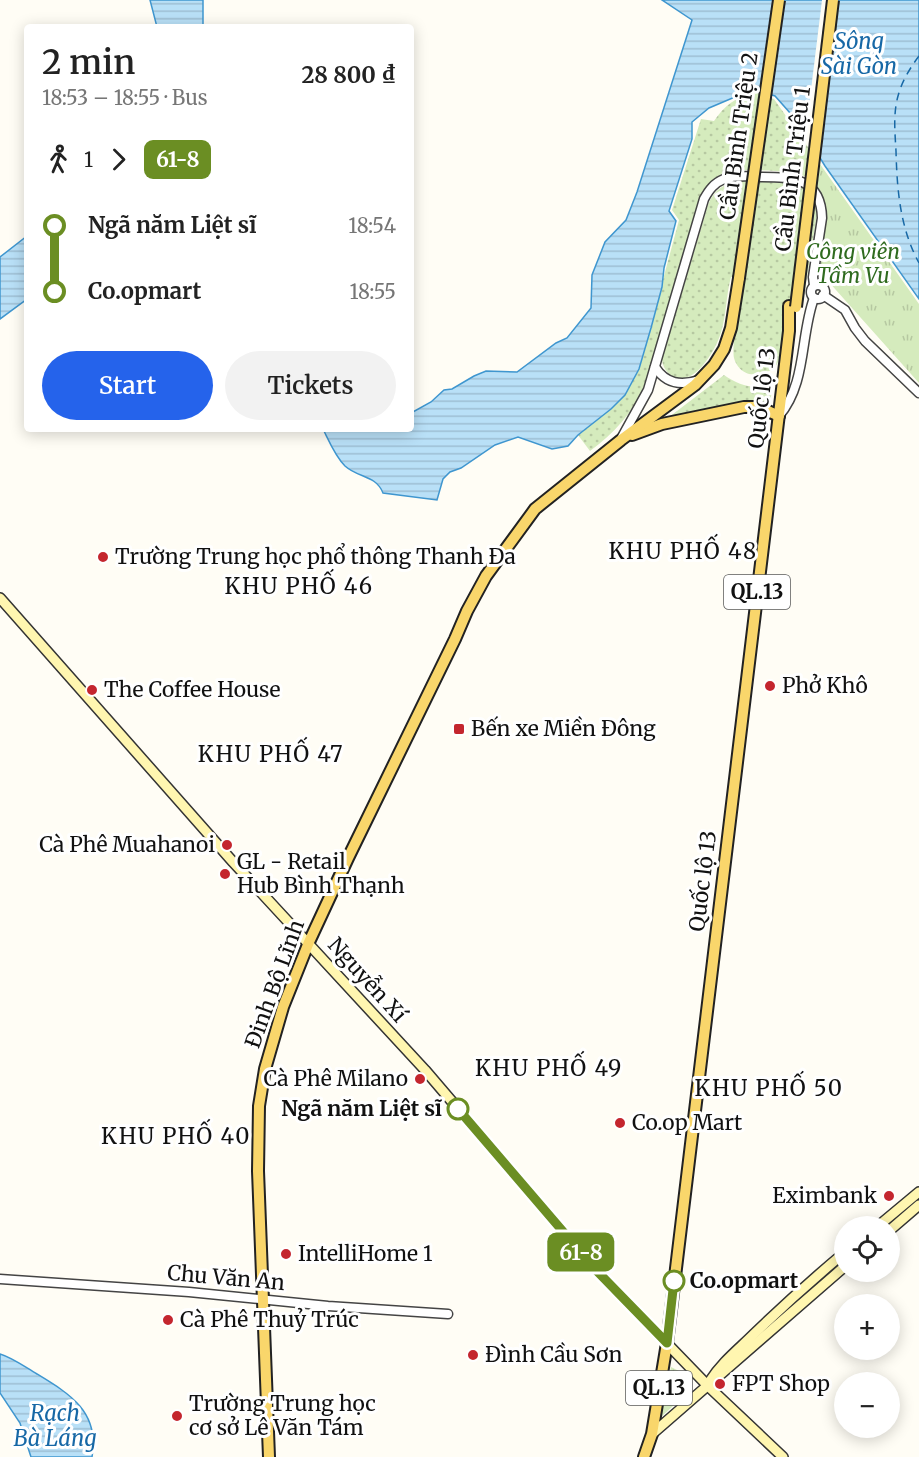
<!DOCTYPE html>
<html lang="en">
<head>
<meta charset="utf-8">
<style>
  body { margin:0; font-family:Merriweather,serif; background:#f2f2f2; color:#222; height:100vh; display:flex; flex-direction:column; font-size:22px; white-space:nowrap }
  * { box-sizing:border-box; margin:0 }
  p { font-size:20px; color:#767676 }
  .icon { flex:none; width:33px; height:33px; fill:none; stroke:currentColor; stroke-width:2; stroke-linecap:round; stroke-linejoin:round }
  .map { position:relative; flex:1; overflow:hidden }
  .panel { position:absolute; left:24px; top:24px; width:390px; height:408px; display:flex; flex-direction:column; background:#fff; border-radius:6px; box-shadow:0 3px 15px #0003 }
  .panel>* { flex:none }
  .badge { padding:0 12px; border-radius:9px; font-size:21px; line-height:39px }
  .fabs { position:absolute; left:834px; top:1216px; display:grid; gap:12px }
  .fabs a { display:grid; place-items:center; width:66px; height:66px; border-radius:50%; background:#fff; box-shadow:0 3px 15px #0003; font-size:30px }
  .map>.badge { position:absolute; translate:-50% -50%; box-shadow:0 0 0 3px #fff }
  .legs { display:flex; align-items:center; gap:9px; height:66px; padding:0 18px; font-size:20px }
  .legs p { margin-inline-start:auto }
  .head { display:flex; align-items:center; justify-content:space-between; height:102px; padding:0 18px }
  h1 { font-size:33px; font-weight:600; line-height:45px }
  .action { display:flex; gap:12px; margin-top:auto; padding:12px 18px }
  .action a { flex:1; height:69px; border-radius:36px; background:#2563eb; color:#fff; font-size:24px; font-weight:600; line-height:69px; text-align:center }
  .action a+a { background:#f2f2f2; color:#222 }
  ul { padding:0 18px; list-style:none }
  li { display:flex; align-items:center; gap:21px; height:66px; font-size:22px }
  li i { display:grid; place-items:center; width:9px; height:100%; margin:0 8px; background:currentColor }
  li i::after { content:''; width:15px; height:15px; margin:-8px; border:4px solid; border-radius:50%; background:#fff }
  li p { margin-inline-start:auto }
  li:first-child i { background:linear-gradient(#0000 50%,currentColor 0) }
  li:last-child i { background:linear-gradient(currentColor 50%,#0000 0) }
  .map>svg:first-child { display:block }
</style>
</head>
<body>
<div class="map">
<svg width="919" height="1457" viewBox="0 0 919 1457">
  <defs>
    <pattern id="grass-dots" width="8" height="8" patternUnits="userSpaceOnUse" patternTransform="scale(1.5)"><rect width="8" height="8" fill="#d5ebbd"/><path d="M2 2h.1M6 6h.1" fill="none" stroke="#b6c8a1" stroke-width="1.8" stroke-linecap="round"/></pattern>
    <pattern id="park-tufts" width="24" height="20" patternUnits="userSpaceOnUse" patternTransform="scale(1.5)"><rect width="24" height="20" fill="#d5ebbd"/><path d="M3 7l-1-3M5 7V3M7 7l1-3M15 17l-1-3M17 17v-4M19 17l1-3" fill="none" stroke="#b6c8a1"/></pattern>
    <pattern id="water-rules" width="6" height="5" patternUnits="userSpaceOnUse" patternTransform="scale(1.5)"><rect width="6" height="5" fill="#b9e0f7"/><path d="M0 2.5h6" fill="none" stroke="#9ebfd3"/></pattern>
  </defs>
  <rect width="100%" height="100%" fill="#fffdf5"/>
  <g fill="url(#grass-dots)">
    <path d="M 754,92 L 774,99 L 815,157 L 807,177 C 792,170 737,167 722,174 C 711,179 704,188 700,199 L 644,386 C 632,414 614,433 590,451 L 578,435 L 611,409 L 639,369 L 679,220 L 672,210 L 701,119 L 714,121 C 724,106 736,97 754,92 Z"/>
    <path d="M 739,181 L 794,183 L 804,187 L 814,199 L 817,214 L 803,302 L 800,308 L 785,306 C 783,321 783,350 778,362 C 774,372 759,376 749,374 C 742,372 736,366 734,358 C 731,344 742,296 744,279 L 731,277 C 725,299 727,324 716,345 C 711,355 702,369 692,375 C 678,384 663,374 662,359 L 708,205 C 713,191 724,183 739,181 Z"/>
    <path d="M 724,375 C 740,386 754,390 773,384 L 770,403 L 734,403 L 664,421 Z"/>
  </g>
  <g fill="url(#park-tufts)">
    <path d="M 815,157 L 919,304 L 919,383 L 819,271 L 818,264 C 823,236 835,204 813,181 Z"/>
    <polygon points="671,1367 685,1374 691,1385 684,1396 661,1417"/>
  </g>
  <g fill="url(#water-rules)" stroke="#3f96cf" stroke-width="1.5">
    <polygon points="150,0 203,0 203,27 157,27"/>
    <path d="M 662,0 L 919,0 L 919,299 L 825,166 L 798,122 L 775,96 L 763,92 L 749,91 L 709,108 L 692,122 L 692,139 L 669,211 L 676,221 L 664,268 L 662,287 L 651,328 L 639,369 L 625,395 L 611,409 L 578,435 L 568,446 L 552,449 L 518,437 L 495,445 L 461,468 L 450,472 L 443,479 L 437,500 L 383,493 C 376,475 358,478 345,466 C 335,456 329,441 323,429 L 411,429 L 411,413 L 431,402 L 444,390 L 452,389 L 474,376 L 486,371 L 517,372 L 556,343 L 567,338 L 591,308 L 592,275 L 605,242 L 626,220 L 637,192 L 692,20 Z"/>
    <polygon points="27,236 27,299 0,319 0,257"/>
    <path d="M 0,1354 C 13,1358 25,1367 37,1374 C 70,1394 100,1412 92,1457 L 31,1457 L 20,1423 L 0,1393 Z"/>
  </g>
  <polygon fill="#fffdf5" points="822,0 835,0 816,157 805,139"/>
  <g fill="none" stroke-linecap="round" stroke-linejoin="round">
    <path stroke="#1768a6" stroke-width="1.5" stroke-dasharray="8 6" stroke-linecap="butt" d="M 919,56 C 910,68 902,81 898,96 C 893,114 895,133 896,151 C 897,190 900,228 919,263"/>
    <g stroke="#444" stroke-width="11">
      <g id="tertiary">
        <circle cx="818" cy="292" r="7"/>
        <polyline points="823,295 845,310 855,328 865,341 919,393"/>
        <path d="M 655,367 C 666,384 681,386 699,380"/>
        <path d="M 779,416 C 807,383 800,336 814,298"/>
        <path d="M 622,437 L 648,390 L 704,199 C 709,190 714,183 724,179 C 735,175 749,176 761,177 C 793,177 821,178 822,218 L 813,277 L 814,285"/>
        <polyline points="0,1279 189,1292 328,1306 448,1314"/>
      </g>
    </g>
    <g stroke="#333" stroke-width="12">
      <g id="secondary">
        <polyline points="0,598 233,862 425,1070 596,1270 710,1388 783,1457"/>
        <polyline points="877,1227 919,1192"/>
        <polyline points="890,1230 919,1205"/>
        <path d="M 710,1381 C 722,1362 739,1349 754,1334 C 783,1306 813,1279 844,1253"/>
        <polyline points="652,1434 844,1267"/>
      </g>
    </g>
    <g stroke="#222" stroke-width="14">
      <g id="primary">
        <polyline points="632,435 662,424 744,407 759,407 779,416"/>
        <polyline points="269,1457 258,1171 259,1106 265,1069 283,1007 309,942 348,858 455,639 467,611 486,576 535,509 621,440 695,385 714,365 724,349 731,328 739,278"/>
        <polyline points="644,1457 652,1434 667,1343 789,331 789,306"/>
      </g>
    </g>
    <use href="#tertiary" stroke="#fff" stroke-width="8"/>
    <use href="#secondary" stroke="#fff6b0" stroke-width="9"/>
    <use href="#primary" stroke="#f9d66b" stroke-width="10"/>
    <g stroke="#222" stroke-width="14" stroke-linecap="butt">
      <g id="primary-bridge">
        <polyline points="739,278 779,0"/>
        <polyline points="796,307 833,0"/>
      </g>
    </g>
    <use href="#primary-bridge" stroke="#f9d66b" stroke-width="10"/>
  </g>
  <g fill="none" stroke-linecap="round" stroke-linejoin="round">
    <g stroke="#fff" stroke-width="14">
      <polyline id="line-1" points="458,1109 596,1270 667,1343 674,1281"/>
    </g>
    <use href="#line-1" stroke="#6b8e23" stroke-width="9"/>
  </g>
  <g fill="#c4262e" stroke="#fff" stroke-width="2">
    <circle cx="103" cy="557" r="6"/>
    <circle cx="770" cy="686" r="6"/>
    <circle cx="92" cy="690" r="6"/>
    <rect x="453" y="723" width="12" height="12" rx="3"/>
    <circle cx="227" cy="845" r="6"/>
    <circle cx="225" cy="874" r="6"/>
    <circle cx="420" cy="1079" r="6"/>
    <circle cx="620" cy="1123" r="6"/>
    <circle cx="889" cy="1196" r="6"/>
    <circle cx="286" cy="1254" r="6"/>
    <circle cx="168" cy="1320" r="6"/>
    <circle cx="473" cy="1355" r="6"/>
    <circle cx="720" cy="1384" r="6"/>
    <circle cx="177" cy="1416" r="6"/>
  </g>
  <g fill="#fff" stroke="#6b8e23" stroke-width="3">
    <circle cx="458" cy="1109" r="10"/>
    <circle cx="674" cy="1281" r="10"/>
  </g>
  <g text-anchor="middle" stroke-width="6" stroke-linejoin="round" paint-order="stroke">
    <g fill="#fff" stroke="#585858" stroke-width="1.5">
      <rect x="724" y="575" width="66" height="34" rx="4.5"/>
      <rect x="626" y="1371" width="66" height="34" rx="4.5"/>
    </g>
    <g font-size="20" font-weight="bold" fill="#111">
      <text x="757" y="599">QL.13</text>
      <text x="659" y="1395">QL.13</text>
    </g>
    <g font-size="21" fill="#111" stroke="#fff">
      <text transform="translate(739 136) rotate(-82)" y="7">Cầu Bình Triệu 2</text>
      <text transform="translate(793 169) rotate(-83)" y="7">Cầu Bình Triệu 1</text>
      <text transform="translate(762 398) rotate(-83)" y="7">Quốc lộ 13</text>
      <text transform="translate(703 881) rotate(-83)" y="7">Quốc lộ 13</text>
      <text transform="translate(367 980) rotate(48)" y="7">Nguyễn Xí</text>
      <text transform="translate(275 984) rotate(-70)" y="7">Đinh Bộ Lĩnh</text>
      <text transform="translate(226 1278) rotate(5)" y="7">Chu Văn An</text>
    </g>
    <g font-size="21" font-style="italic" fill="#2f6b1f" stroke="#fff">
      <text x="853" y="259">Công viên<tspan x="853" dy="24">Tầm Vu</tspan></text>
    </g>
    <g font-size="21" fill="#111" stroke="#fff" text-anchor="start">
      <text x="115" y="564">Trường Trung học phổ thông Thanh Đa</text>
      <text x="782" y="693">Phở Khô</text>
      <text x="104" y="697">The Coffee House</text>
      <text x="471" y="736">Bến xe Miền Đông</text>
      <text x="215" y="852" text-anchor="end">Cà Phê Muahanoi</text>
      <text x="237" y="869">GL - Retail<tspan x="237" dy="24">Hub Bình Thạnh</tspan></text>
      <text x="408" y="1086" text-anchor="end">Cà Phê Milano</text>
      <text x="632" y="1130">Co.op Mart</text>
      <text x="877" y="1203" text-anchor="end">Eximbank</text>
      <text x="298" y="1261">IntelliHome 1</text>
      <text x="180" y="1327">Cà Phê Thuỷ Trúc</text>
      <text x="485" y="1362">Đình Cầu Sơn</text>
      <text x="732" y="1391">FPT Shop</text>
      <text x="189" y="1411">Trường Trung học<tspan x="189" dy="24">cơ sở Lê Văn Tám</tspan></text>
    </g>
    <g font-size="21" font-weight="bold" fill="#111" stroke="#fff" text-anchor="end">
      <text x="442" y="1116">Ngã năm Liệt sĩ</text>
      <text x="690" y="1288" text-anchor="start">Co.opmart</text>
    </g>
    <g font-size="22" font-style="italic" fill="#1768a6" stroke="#fff">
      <text x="859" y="49">Sông<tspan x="859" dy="25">Sài Gòn</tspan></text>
      <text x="55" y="1421">Rạch<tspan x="55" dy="25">Bà Láng</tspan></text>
    </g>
    <g font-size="22" letter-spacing="1.5" fill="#111" stroke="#fff">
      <text x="683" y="559">KHU PHỐ 48</text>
      <text x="299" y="594">KHU PHỐ 46</text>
      <text x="271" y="762">KHU PHỐ 47</text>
      <text x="549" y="1076">KHU PHỐ 49</text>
      <text x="769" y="1096">KHU PHỐ 50</text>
      <text x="176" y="1144">KHU PHỐ 40</text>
    </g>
  </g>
</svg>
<div class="fabs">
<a><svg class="icon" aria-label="locate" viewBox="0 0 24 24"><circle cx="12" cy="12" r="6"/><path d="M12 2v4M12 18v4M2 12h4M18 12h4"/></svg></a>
<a>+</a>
<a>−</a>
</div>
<b class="badge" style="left:581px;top:1252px;background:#6b8e23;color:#fff">61-8</b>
<section class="panel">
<div class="head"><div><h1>2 min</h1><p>18:53 – 18:55 · Bus</p></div><b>28 800 ₫</b></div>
<div class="legs"><svg class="icon" aria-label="walk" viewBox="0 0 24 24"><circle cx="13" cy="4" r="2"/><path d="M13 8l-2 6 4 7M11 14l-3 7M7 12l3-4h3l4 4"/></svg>1<svg class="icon" aria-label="forward" viewBox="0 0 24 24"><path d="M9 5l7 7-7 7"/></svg><b class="badge" style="background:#6b8e23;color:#fff">61-8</b></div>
<ul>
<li><i style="color:#6b8e23"></i><b>Ngã năm Liệt sĩ</b><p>18:54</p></li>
<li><i style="color:#6b8e23"></i><b>Co.opmart</b><p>18:55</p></li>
</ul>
<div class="action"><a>Start</a><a>Tickets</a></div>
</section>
</div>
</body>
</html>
